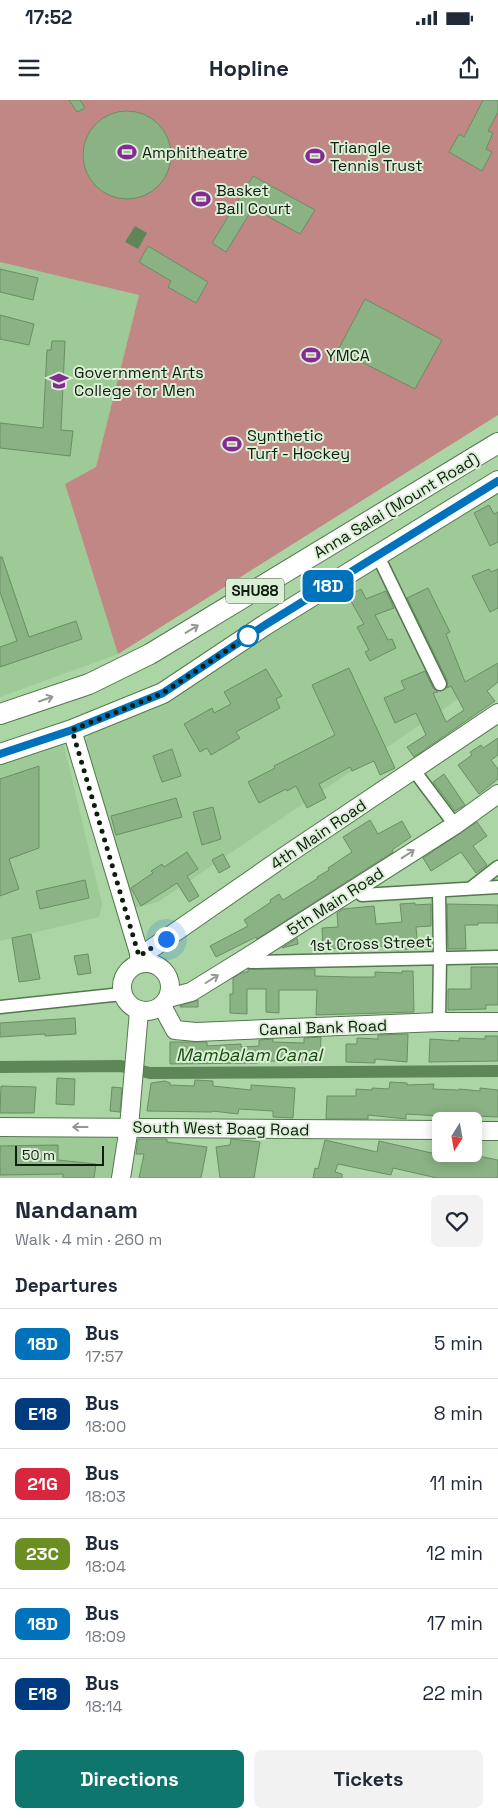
<!DOCTYPE html>
<html lang="en">
<head>
<meta charset="utf-8">
<style>
  body { margin:0; font-family:"Space Grotesk",sans-serif; background:#f2f2f3; color:#1f2937; height:100vh; display:flex; flex-direction:column; font-size:19px; white-space:nowrap }
  * { box-sizing:border-box; margin:0 }
  p { font-size:16px; color:#747a83 }
  .icon { flex:none; width:28px; height:28px; fill:none; stroke:currentColor; stroke-width:2; stroke-linecap:round; stroke-linejoin:round }
  .map { position:relative; height:1078px; overflow:hidden }
  .side { display:flex; flex-direction:column; background:#fff; flex:1 }
  .side>* { flex:none }
  .badge { padding:0 10px; border-radius:8px; font-size:18px; line-height:32px }
  .needle { width:32px; rotate:191deg }
  .tools { position:absolute; left:432px; top:1012px; display:grid; gap:10px }
  .tools a { display:grid; place-items:center; width:50px; height:50px; border-radius:8px; background:#fff; box-shadow:0 2px 12px #0003; font-size:25px }
  .scale { position:absolute; left:15px; bottom:12px; width:89px; box-sizing:border-box; padding-left:5px; border:2px solid #0e1d0c; border-top:0; font-size:14px; line-height:18px; white-space:nowrap; color:#0e1d0c; -webkit-text-stroke:4px #dbefd7; paint-order:stroke }
  .you { position:absolute; width:25px; height:25px; margin:-12px; border:4px solid #fff; border-radius:50%; background:#1a73e8; box-shadow:0 0 0 8px #1a73e833 }
  .map>.badge { position:absolute; translate:-50% -50%; box-shadow:0 0 0 2px #fff }
  h2 { padding:0 15px; font-size:19px; line-height:45px }
  .round { display:grid; place-items:center; flex:none; width:52px; height:52px; border-radius:8px; background:#f2f2f3 }
  .headline { display:flex; align-items:center; justify-content:space-between; height:85px; padding:0 15px }
  h1 { font-size:24px; font-weight:700; line-height:38px }
  .action { display:flex; gap:10px; margin-top:auto; padding:10px 15px }
  .action a { flex:1; height:58px; border-radius:8px; background:#0f766e; color:#fff; font-size:20px; font-weight:700; line-height:58px; text-align:center }
  .action a+a { background:#f2f2f3; color:#1f2937 }
  ul { padding:0; list-style:none }
  li { display:flex; align-items:center; gap:15px; height:70px; padding:0 15px; border-top:1px solid #e0e1e3 }
  li div { flex:1 }
  li b { display:block; font-size:19px }
  li em { font-style:normal }
  li .badge { min-width:55px; font-weight:700; text-align:center }
  .status { display:flex; justify-content:space-between; align-items:center; height:35px; padding:0 25px; background:#fff; direction:ltr }
  .status svg { height:14px; fill:currentColor }
  header { display:flex; justify-content:space-between; align-items:center; height:65px; padding:0 15px; background:#fff; font-size:22px; font-weight:700 }
  .map>svg:first-child { display:block }
</style>
</head>
<body>
<div class="status"><b>17:52</b><svg viewBox="0 0 49 12"><path d="M0 12V9h3v3zM5 12V6h3v6zM10 12V3h3v9zM15 12V0h3v12zM26 1h20v11H26zM47 4h2v5h-2z"/></svg></div>
<header><svg class="icon" aria-label="menu" viewBox="0 0 24 24"><path d="M4 6h16M4 12h16M4 18h16"/></svg>Hopline<svg class="icon" aria-label="share" viewBox="0 0 24 24"><path d="M12 15V3M7 8l5-5 5 5M5 13v7h14v-7"/></svg></header>
<div class="map">
<svg width="498" height="1078" viewBox="0 0 498 1078">
  <rect width="100%" height="100%" fill="#acd5a6"/>
  <g fill="#9dca96">
    <polygon points="0,162 139,195 96,367 65,385 118,554 0,597"/>
    <polygon points="498,394 498,572 158,802 123,811 83,646 93,627 140,612"/>
    <polygon points="49,641 64,646 102,804 99,817 0,841 0,659"/>
    <polygon points="121,1018 113,1078 0,1078 0,1024"/>
  </g>
  <polygon fill="#c18785" points="0,0 498,0 498,315 118,554 65,384 96,367 139,195 0,162"/>
  <polygon fill="#5f8659" points="135,126 147,133 138,149 125,142"/>
  <g fill="none" stroke-linecap="round" stroke-linejoin="round">
    <polyline stroke="#5f8659" stroke-width="12" points="0,967 121,966 150,973 498,971"/>
  </g>
  <g fill="#8ab284" stroke="#698f63">
    <polygon points="69,0 80,0 85,8 77,12"/>
    <polygon points="483,0 498,0 498,12 488,31 493,33 486,49 492,52 482,71 449,52 459,34 464,37"/>
    <circle cx="127" cy="55" r="44"/>
    <polygon points="253,76 315,110 300,134 253,108 226,152 212,143"/>
    <polygon points="148,146 208,182 196,203 168,187 171,181 139,162"/>
    <polygon points="0,169 38,178 33,200 0,192"/>
    <polygon points="365,199 442,240 415,289 338,250"/>
    <polygon points="0,215 34,224 29,245 0,239"/>
    <polygon points="52,241 65,241 61,330 73,331 70,356 0,348 0,323 43,328 47,250 51,250"/>
    <polygon points="489,405 494,414 498,412 498,442 490,446 474,413"/>
    <polygon points="0,457 2,457 29,537 76,521 82,539 0,567 0,547 17,541 0,492"/>
    <polygon points="489,469 491,472 498,469 498,508 490,512 472,476"/>
    <polygon points="428,488 450,532 446,534 465,582 498,563 498,582 487,591 495,601 414,657 407,647 426,635 416,613 395,623 384,598 405,589 401,581 425,571 433,588 438,592 433,593 446,622 464,610 451,586 447,588 447,580 407,498"/>
    <polygon points="361,489 366,499 386,491 394,508 375,515 388,540 392,539 396,548 370,561 365,552 369,550 357,527 364,524 348,496"/>
    <polygon points="349,568 395,668 380,675 374,661 352,671 350,667 319,684 326,698 307,708 296,686 287,691 286,689 259,703 248,682 275,668 274,666 335,635 312,585"/>
    <polygon points="266,569 282,596 276,599 280,608 236,632 240,638 211,655 207,648 200,652 184,624 212,608 214,613 231,604 224,592"/>
    <polygon points="498,638 498,655 491,660 498,669 498,679 479,694 458,665 472,655 470,652 481,645 483,648"/>
    <polygon points="172,649 181,676 162,682 153,656"/>
    <polygon points="39,666 39,748 9,759 19,789 0,796 0,679"/>
    <polygon points="444,674 465,705 455,711 433,682"/>
    <polygon points="176,698 182,717 116,735 111,716"/>
    <polygon points="213,707 221,739 202,745 193,712"/>
    <polygon points="370,720 378,734 402,721 411,737 392,750 393,752 257,839 256,837 216,857 210,846 248,826 244,820 271,802 270,800 279,794 283,800 318,778 317,777 329,770 328,768 352,752 343,737"/>
    <polygon points="477,722 487,736 473,746 487,765 476,773 461,752 431,771 423,758"/>
    <polygon points="187,752 198,769 187,776 199,796 189,802 177,783 141,806 131,788 153,773 151,771 162,764 164,767"/>
    <polygon points="223,754 230,767 219,773 212,760"/>
    <polygon points="85,780 89,798 40,809 36,791"/>
    <polygon points="415,803 415,805 431,804 431,826 416,827 418,848 396,850 396,846 387,847 387,846 323,849 322,828 338,827 337,813 343,809 374,806 376,824 402,822 400,804"/>
    <polygon points="447,804 498,805 498,823 478,823 478,825 465,825 466,849 448,849"/>
    <polygon points="31,834 40,879 19,882 12,838"/>
    <polygon points="297,838 298,844 282,848"/>
    <polygon points="88,854 91,873 78,875 74,856"/>
    <polygon points="471,867 498,867 498,905 486,905 486,909 448,910 448,889 471,889"/>
    <polygon points="248,869 315,869 315,876 350,877 375,877 375,872 402,873 402,871 413,871 414,912 316,915 317,890 279,890 279,913 266,912 266,889 247,889 247,914 230,913 230,894 233,894 233,878 243,872 248,872"/>
    <polygon points="198,900 198,907 180,907 180,906"/>
    <polygon points="75,918 76,934 45,936 45,934 0,937 0,923"/>
    <polygon points="408,934 407,962 375,959 375,963 346,962 346,944 357,944 357,938 378,939 378,935"/>
    <polygon points="485,936 498,936 498,961 429,962 430,939 459,941 459,938 485,939"/>
    <polygon points="321,937 320,961 258,961 258,963 170,964 170,942 207,942 207,946 241,944 241,947 259,946 259,940 273,939 273,942 304,943 304,938"/>
    <polygon points="57,978 75,979 74,1005 56,1004"/>
    <polygon points="195,980 213,981 213,986 251,990 251,985 295,988 293,1018 273,1017 273,1011 239,1009 238,1014 212,1011 212,1012 147,1011 151,983 165,981 170,983 170,985 194,986"/>
    <polygon points="390,982 407,983 407,985 434,984 433,989 459,990 459,989 480,991 480,988 498,990 498,1017 455,1015 454,1021 439,1019 439,1016 406,1014 406,1019 368,1015 368,1019 326,1019 327,996 356,996 356,989 372,990 372,988 389,989"/>
    <polygon points="1,986 36,987 34,1013 0,1013"/>
    <polygon points="112,987 122,988 120,1012 110,1011"/>
    <polygon points="138,1039 167,1039 167,1042 207,1047 201,1078 139,1078 144,1054 136,1054"/>
    <polygon points="231,1039 260,1042 254,1078 220,1078 216,1047 230,1045"/>
    <polygon points="325,1040 377,1052 379,1041 467,1061 468,1054 498,1060 498,1078 437,1078 393,1068 391,1075 338,1064 335,1072 342,1074 342,1078 313,1078 315,1068 318,1069"/>
    <polygon points="58,1045 58,1060 96,1064 94,1078 63,1078 63,1074 0,1075 0,1046"/>
  </g>
  <g fill="none" stroke-linecap="round" stroke-linejoin="round">
    <g stroke="#53784d" stroke-width="15">
      <g id="street">
        <polyline points="378,456 440,584"/>
        <polyline points="413,669 455,725"/>
        <polyline points="356,788 362,795 498,787"/>
        <polyline points="471,788 498,767"/>
        <polyline points="439,791 440,857 439,922"/>
        <polyline points="246,858 251,862 498,857"/>
        <polyline points="0,907 122,894"/>
      </g>
    </g>
    <g stroke="#53784d" stroke-width="20">
      <g id="secondary">
        <polyline points="72,630 142,863"/>
        <polyline points="139,856 151,849 285,756 498,613"/>
        <circle cx="146" cy="887" r="24"/>
        <polyline points="168,898 191,892 246,858 455,725 498,694"/>
        <polyline points="162,906 175,930 196,932 439,922 498,922"/>
        <polyline points="0,1027 441,1030"/>
        <polyline points="474,1031 498,1031"/>
        <polyline points="121,1078 129,1027 139,911"/>
      </g>
    </g>
    <g stroke="#53784d" stroke-width="22">
      <g id="primary">
        <polyline points="0,614 89,584 150,554 498,343"/>
        <polyline points="0,654 72,630 163,593 265,525 498,381"/>
      </g>
    </g>
    <use href="#street" stroke="#fff" stroke-width="12"/>
    <use href="#secondary" stroke="#fff" stroke-width="18"/>
    <use href="#primary" stroke="#fff" stroke-width="20"/>
  </g>
  <defs><path id="oneway-shaft" d="M-6 0H5M1.5-3L5.5 0L1.5 3" fill="none" stroke-width="1.6" stroke-linecap="round" stroke-linejoin="round" transform="scale(1.25)"/></defs>
  <g stroke="#939992">
    <use href="#oneway-shaft" transform="translate(192 529) rotate(-31)"/>
    <use href="#oneway-shaft" transform="translate(46 599) rotate(-19)"/>
    <use href="#oneway-shaft" transform="translate(408 754) rotate(-33)"/>
    <use href="#oneway-shaft" transform="translate(212 879) rotate(-32)"/>
    <use href="#oneway-shaft" transform="translate(80 1027) rotate(180)"/>
  </g>
  <g fill="none" stroke-linecap="round" stroke-linejoin="round">
    <g stroke="#fff" stroke-width="11">
      <polyline id="line" points="0,654 72,630 163,593 265,525 498,381"/>
    </g>
    <use href="#line" stroke="#0072bc" stroke-width="8"/>
    <polyline stroke="#0e1d0c" stroke-width="5" stroke-dasharray="0 9" points="166,839 139,856 72,630 163,593 250,535 248,536"/>
  </g>
  <defs>
    <g id="stadium-bare" transform="scale(1.5)"><path d="M0-5a6.5 5 0 1 0 0 10a6.5 5 0 1 0 0-10ZM-3.5-1.8h7v3.6h-7Z" fill="#852995" stroke="#dbefd7" stroke-width="2.5" paint-order="stroke"/></g>
    <g id="university-bare" transform="scale(1.5)"><path d="M0-5L7-2L0 1L-7-2ZM-4 1L0 2.5L4 1V4Q0 6-4 4Z" fill="#852995" stroke="#dbefd7" stroke-width="2.5" paint-order="stroke"/></g>
  </defs>
  <g fill-rule="evenodd">
    <use href="#stadium-bare" x="127" y="52"/>
    <use href="#stadium-bare" x="315" y="56"/>
    <use href="#stadium-bare" x="201" y="99"/>
    <use href="#stadium-bare" x="311" y="255"/>
    <use href="#university-bare" x="59" y="281"/>
    <use href="#stadium-bare" x="232" y="344"/>
  </g>
  <circle fill="#fff" stroke="#0072bc" stroke-width="2.5" cx="248" cy="536" r="10"/>
  <g text-anchor="middle" stroke-width="4" stroke-linejoin="round" paint-order="stroke">
    <rect fill="#dbefd7" stroke="#4c5c49" stroke-width="1" x="226" y="478.5" width="58" height="25" rx="4"/>
    <g font-size="15" font-weight="bold" fill="#0e1d0c">
      <text x="255" y="496">SHU88</text>
    </g>
    <g font-size="16" fill="#0e1d0c" stroke="#dbefd7" text-anchor="start">
      <text x="330" y="53">Triangle<tspan x="330" dy="18">Tennis Trust</tspan></text>
      <text x="142" y="58">Amphitheatre</text>
      <text x="216" y="96">Basket<tspan x="216" dy="18">Ball Court</tspan></text>
      <text x="326" y="261">YMCA</text>
      <text x="74" y="278">Government Arts<tspan x="74" dy="18">College for Men</tspan></text>
      <text x="247" y="341">Synthetic<tspan x="247" dy="18">Turf - Hockey</tspan></text>
    </g>
    <g font-size="16" fill="#0e1d0c" stroke="#dbefd7">
      <text transform="translate(396 405) rotate(-31)" y="6">Anna Salai (Mount Road)</text>
      <text transform="translate(318 734) rotate(-34)" y="6">4th Main Road</text>
      <text transform="translate(335 801) rotate(-33)" y="6">5th Main Road</text>
      <text transform="translate(371 843) rotate(-2)" y="6">1st Cross Street</text>
      <text transform="translate(323 927) rotate(-2)" y="6">Canal Bank Road</text>
      <text transform="translate(221 1028) rotate(1)" y="6">South West Boag Road</text>
    </g>
    <g font-size="18" font-style="italic" fill="#144c0b" stroke="#dbefd7">
      <text x="249" y="961">Mambalam Canal</text>
    </g>
  </g>
</svg>
<div class="tools">
<a><svg class="needle" viewBox="-14 -14 28 28"><path d="M0-13l5 13h-10z" fill="#e53935"/><path d="M0 13l5-13h-10z" fill="#747a83"/></svg></a>
</div>
<div class="scale">50 m</div>
<div class="you" style="left:166px;top:839px"></div>
<b class="badge" style="left:328px;top:486px;background:#0072bc;color:#fff">18D</b>
</div>
<section class="side">
<div class="headline"><div><h1>Nandanam</h1><p>Walk · 4 min · 260 m</p></div><a class="round"><svg class="icon" aria-label="heart" viewBox="0 0 24 24"><path d="M12 20l-8-8c-3-5 5-10 8-4 3-6 11-1 8 4z"/></svg></a></div>
<h2>Departures</h2>
<ul>
<li><span class="badge" style="background:#0072bc;color:#fff">18D</span><div><b>Bus</b><p>17:57</p></div><em>5 min</em></li>
<li><span class="badge" style="background:#003b80;color:#fff">E18</span><div><b>Bus</b><p>18:00</p></div><em>8 min</em></li>
<li><span class="badge" style="background:#d7263d;color:#fff">21G</span><div><b>Bus</b><p>18:03</p></div><em>11 min</em></li>
<li><span class="badge" style="background:#6b8e23;color:#fff">23C</span><div><b>Bus</b><p>18:04</p></div><em>12 min</em></li>
<li><span class="badge" style="background:#0072bc;color:#fff">18D</span><div><b>Bus</b><p>18:09</p></div><em>17 min</em></li>
<li><span class="badge" style="background:#003b80;color:#fff">E18</span><div><b>Bus</b><p>18:14</p></div><em>22 min</em></li>
</ul>
<div class="action"><a>Directions</a><a>Tickets</a></div>
</section>
</body>
</html>
